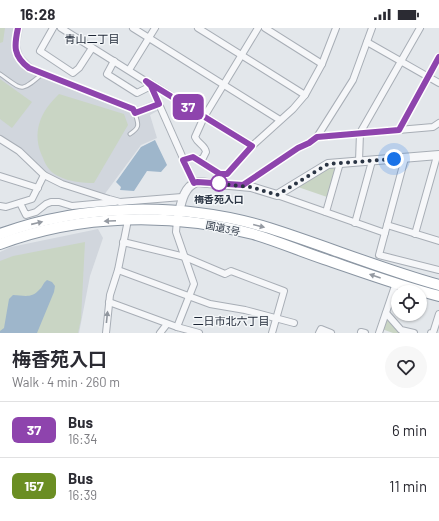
<!DOCTYPE html>
<html lang="en">
<head>
<meta charset="utf-8">
<style>
  body { margin:0; font-family:Barlow,"Noto Sans JP",sans-serif; background:#f7f7f7; color:#2b2b33; height:100vh; display:flex; flex-direction:column; font-size:15px; white-space:nowrap }
  * { box-sizing:border-box; margin:0 }
  p { font-size:13px; color:#7c7c81 }
  .icon { flex:none; width:22px; height:22px; fill:none; stroke:currentColor; stroke-width:2; stroke-linecap:round; stroke-linejoin:round }
  .map { position:relative; height:305px; overflow:hidden }
  .details { display:flex; flex-direction:column; background:#fff; flex:1 }
  .details>* { flex:none }
  .badge { padding:0 8px; border-radius:6px; font-size:14px; line-height:26px }
  .fabs { position:absolute; left:391px; top:257px; display:grid; gap:8px }
  .fabs a { display:grid; place-items:center; width:36px; height:36px; border-radius:50%; background:#fff; box-shadow:0 1px 3px #0004; font-size:20px }
  .you { position:absolute; width:20px; height:20px; margin:-10px; border:3px solid #fff; border-radius:50%; background:#1a73e8; box-shadow:0 0 0 6px #1a73e833 }
  .map>.badge { position:absolute; translate:-50% -50%; box-shadow:0 0 0 2px #fff }
  .round { display:grid; place-items:center; flex:none; width:42px; height:42px; border-radius:21px; background:#f7f7f7 }
  .headline { display:flex; align-items:center; justify-content:space-between; height:68px; padding:0 12px }
  h1 { font-size:19px; font-weight:700; line-height:30px }
  ul { padding:0; list-style:none }
  li { display:flex; align-items:center; gap:12px; height:56px; padding:0 12px; border-top:1px solid #e1e1e2 }
  li div { flex:1 }
  li b { display:block; font-size:15px }
  li em { font-style:normal }
  li .badge { min-width:44px; font-weight:700; text-align:center }
  .status { display:flex; justify-content:space-between; align-items:center; height:28px; padding:0 20px; background:#fff; direction:ltr }
  .status svg { height:11px; fill:currentColor }
  .map>svg:first-child { display:block }
</style>
</head>
<body>
<div class="status"><b>16:28</b><svg viewBox="0 0 49 12"><path d="M0 12V9h3v3zM5 12V6h3v6zM10 12V3h3v9zM15 12V0h3v12zM26 1h20v11H26zM47 4h2v5h-2z"/></svg></div>
<div class="map">
<svg width="439" height="305" viewBox="0 0 439 305">
  <rect width="100%" height="100%" fill="#e3e7eb"/>
  <g fill="#d1d6dd">
    <polygon points="0,0 23,0 20,17 23,27 34,38 138,79 155,72 159,82 150,87 157,110 141,117 104,167 64,155 48,146 21,120 0,108"/>
    <polygon points="98,201 103,210 90,248 79,305 0,305 0,224 11,219"/>
  </g>
  <g fill="#c9d5c4">
    <polygon points="0,0 5,0 3,14 0,15"/>
    <polygon points="0,51 32,74 12,100 0,91"/>
    <path d="M 59,66 L 124,86 L 128,97 L 94,155 C 82,155 70,154 58,148 C 50,144 46,138 43,130 C 31,105 40,84 59,66 Z"/>
    <polygon points="333,138 336,140 327,169 298,159"/>
    <polygon points="85,214 81,291 78,305 0,305 0,233 13,228"/>
    <polygon points="386,290 390,291 403,305 393,305 382,301"/>
  </g>
  <g fill="#9eb6cb">
    <polygon points="155,112 167,137 161,144 147,143 134,163 120,162 121,159 116,154 141,119"/>
    <path d="M 47,252 L 52,254 L 55,258 L 54,264 L 37,305 L 0,305 L 0,303 L 4,300 L 9,271 L 13,267 C 23,267 31,271 39,262 C 43,259 42,256 47,252 Z"/>
  </g>
  <g fill="none" stroke-linecap="round" stroke-linejoin="round">
    <g stroke="#a8aeb6" stroke-width="5">
      <g id="service">
        <path d="M 18,0 C 14,19 13,28 29,40 L 133,81 L 135,85 L 159,75"/>
        <path d="M 0,46 C 23,62 20,65 42,46"/>
        <path d="M 130,106 C 141,99 138,96 135,85"/>
      </g>
    </g>
    <g stroke="#a8aeb6" stroke-width="8">
      <g id="minor">
        <polyline points="53,0 40,23 73,45 79,40 92,20"/>
        <polyline points="61,0 150,56 194,155"/>
        <polyline points="133,0 280,92"/>
        <polyline points="198,0 305,67"/>
        <polyline points="265,0 322,36"/>
        <polyline points="367,14 439,55"/>
        <polyline points="114,33 107,46 137,65 151,58"/>
        <polyline points="129,42 155,0"/>
        <polyline points="150,55 252,118"/>
        <polyline points="399,102 439,29"/>
        <polyline points="317,109 433,99 439,95"/>
        <polyline points="0,111 19,123 44,147 62,156 109,171 120,174 182,169"/>
        <polyline points="405,130 379,227 439,242"/>
        <polyline points="183,132 193,129 220,146 227,146 252,118 293,81 305,67 322,36 336,0"/>
        <path d="M 198,132 L 203,130 L 206,124 C 205,117 198,116 195,109 L 204,89 L 258,0"/>
        <polyline points="359,133 360,105 420,0"/>
        <polyline points="0,148 38,160"/>
        <polyline points="243,157 298,120 309,115 317,109 353,52 372,0"/>
        <polyline points="277,167 385,205"/>
        <polyline points="20,175 26,187 36,184 46,176 51,174 59,174 72,178 115,174"/>
        <polyline points="0,178 6,179 32,171 44,147"/>
        <polyline points="326,184 340,135"/>
        <polyline points="355,195 372,133"/>
        <polyline points="387,197 439,213"/>
        <polyline points="415,206 437,128"/>
        <polyline points="123,214 185,229 225,246 231,243 284,263 272,305"/>
        <polyline points="118,242 210,276 245,282 294,295"/>
        <polyline points="109,274 177,299 199,305"/>
        <polyline points="386,285 401,302 414,305"/>
        <polyline points="177,299 194,256 176,204 177,192"/>
        <polyline points="361,304 365,305"/>
        <polyline points="106,305 110,267 118,242 128,192"/>
        <polyline points="160,305 167,296"/>
        <polyline points="319,305 321,301 331,305"/>
        <polyline points="379,305 396,255"/>
        <polyline points="431,305 433,305 439,286"/>
      </g>
    </g>
    <g stroke="#a8aeb6" stroke-width="10">
      <path id="tertiary" d="M 178,189 C 181,176 183,159 197,154 L 251,159 L 277,167 L 328,136 L 439,127"/>
    </g>
    <g stroke="#8a95a2" stroke-width="12">
      <g id="trunk">
        <path d="M 0,206 C 84,175 184,174 269,200 C 326,218 381,241 439,257"/>
        <path d="M 0,216 C 80,186 171,184 253,206 C 277,213 300,223 324,231 C 362,244 400,258 439,268"/>
      </g>
    </g>
    <use href="#service" stroke="#f6f7f9" stroke-width="3"/>
    <use href="#minor" stroke="#f6f7f9" stroke-width="6"/>
    <use href="#tertiary" stroke="#f6f7f9" stroke-width="8"/>
    <use href="#trunk" stroke="#fff" stroke-width="10"/>
  </g>
  <defs><path id="oneway-solid" d="M-6-.8H1V-3.2L6.5 0L1 3.2V.8H-6Z"/></defs>
  <g fill="#959aa2">
    <use href="#oneway-solid" transform="translate(110 193) rotate(177)"/>
    <use href="#oneway-solid" transform="translate(37 195) rotate(-13)"/>
    <use href="#oneway-solid" transform="translate(259 198) rotate(14)"/>
    <use href="#oneway-solid" transform="translate(375 248) rotate(-161)"/>
  </g>
  <use fill="#90969e" href="#oneway-solid" transform="translate(107 289) rotate(-84)"/>
  <g fill="none" stroke-linecap="round" stroke-linejoin="round">
    <g stroke="#fff" stroke-width="9">
      <path id="line" d="M 18,0 C 14,18 13,28 29,40 L 133,81 L 135,85 L 159,76 L 151,58 L 146,53 L 252,118 L 227,146 L 220,146 L 193,129 L 183,132 L 194,155 L 197,154 L 243,157 L 298,120 L 309,115 L 317,109 L 399,102 L 439,29"/>
    </g>
    <use href="#line" stroke="#8e44ad" stroke-width="6"/>
    <polyline stroke="#2b3544" stroke-width="4" stroke-dasharray="0 7.2" points="219,155 213,155 251,159 277,167 328,136 394,131"/>
  </g>
  <circle fill="#fff" stroke="#8e44ad" stroke-width="2" cx="219" cy="155" r="8"/>
  <g text-anchor="middle" stroke-width="3" stroke-linejoin="round" paint-order="stroke">
    <g font-size="10" font-weight="bold" fill="#2b3544" stroke="#f3f6f8">
      <text x="219" y="175">梅香苑入口</text>
    </g>
    <g font-size="10" fill="#2b3544" stroke="#f3f6f8">
      <text transform="translate(223 200) rotate(12)" y="4">国道3号</text>
    </g>
    <g font-size="11" fill="#1d2635" stroke="#f3f6f8">
      <text x="92" y="15">青山二丁目</text>
      <text x="231" y="297">二日市北六丁目</text>
    </g>
  </g>
</svg>
<div class="fabs">
<a><svg class="icon" aria-label="locate" viewBox="0 0 24 24"><circle cx="12" cy="12" r="6"/><path d="M12 2v4M12 18v4M2 12h4M18 12h4"/></svg></a>
</div>
<div class="you" style="left:394px;top:131px"></div>
<b class="badge" style="left:188px;top:79px;background:#8e44ad;color:#fff">37</b>
</div>
<section class="details">
<div class="headline"><div><h1>梅香苑入口</h1><p>Walk · 4 min · 260 m</p></div><a class="round"><svg class="icon" aria-label="heart" viewBox="0 0 24 24"><path d="M12 20l-8-8c-3-5 5-10 8-4 3-6 11-1 8 4z"/></svg></a></div>
<ul>
<li><span class="badge" style="background:#8e44ad;color:#fff">37</span><div><b>Bus</b><p>16:34</p></div><em>6 min</em></li>
<li><span class="badge" style="background:#6b8e23;color:#fff">157</span><div><b>Bus</b><p>16:39</p></div><em>11 min</em></li>
</ul>
</section>
</body>
</html>
